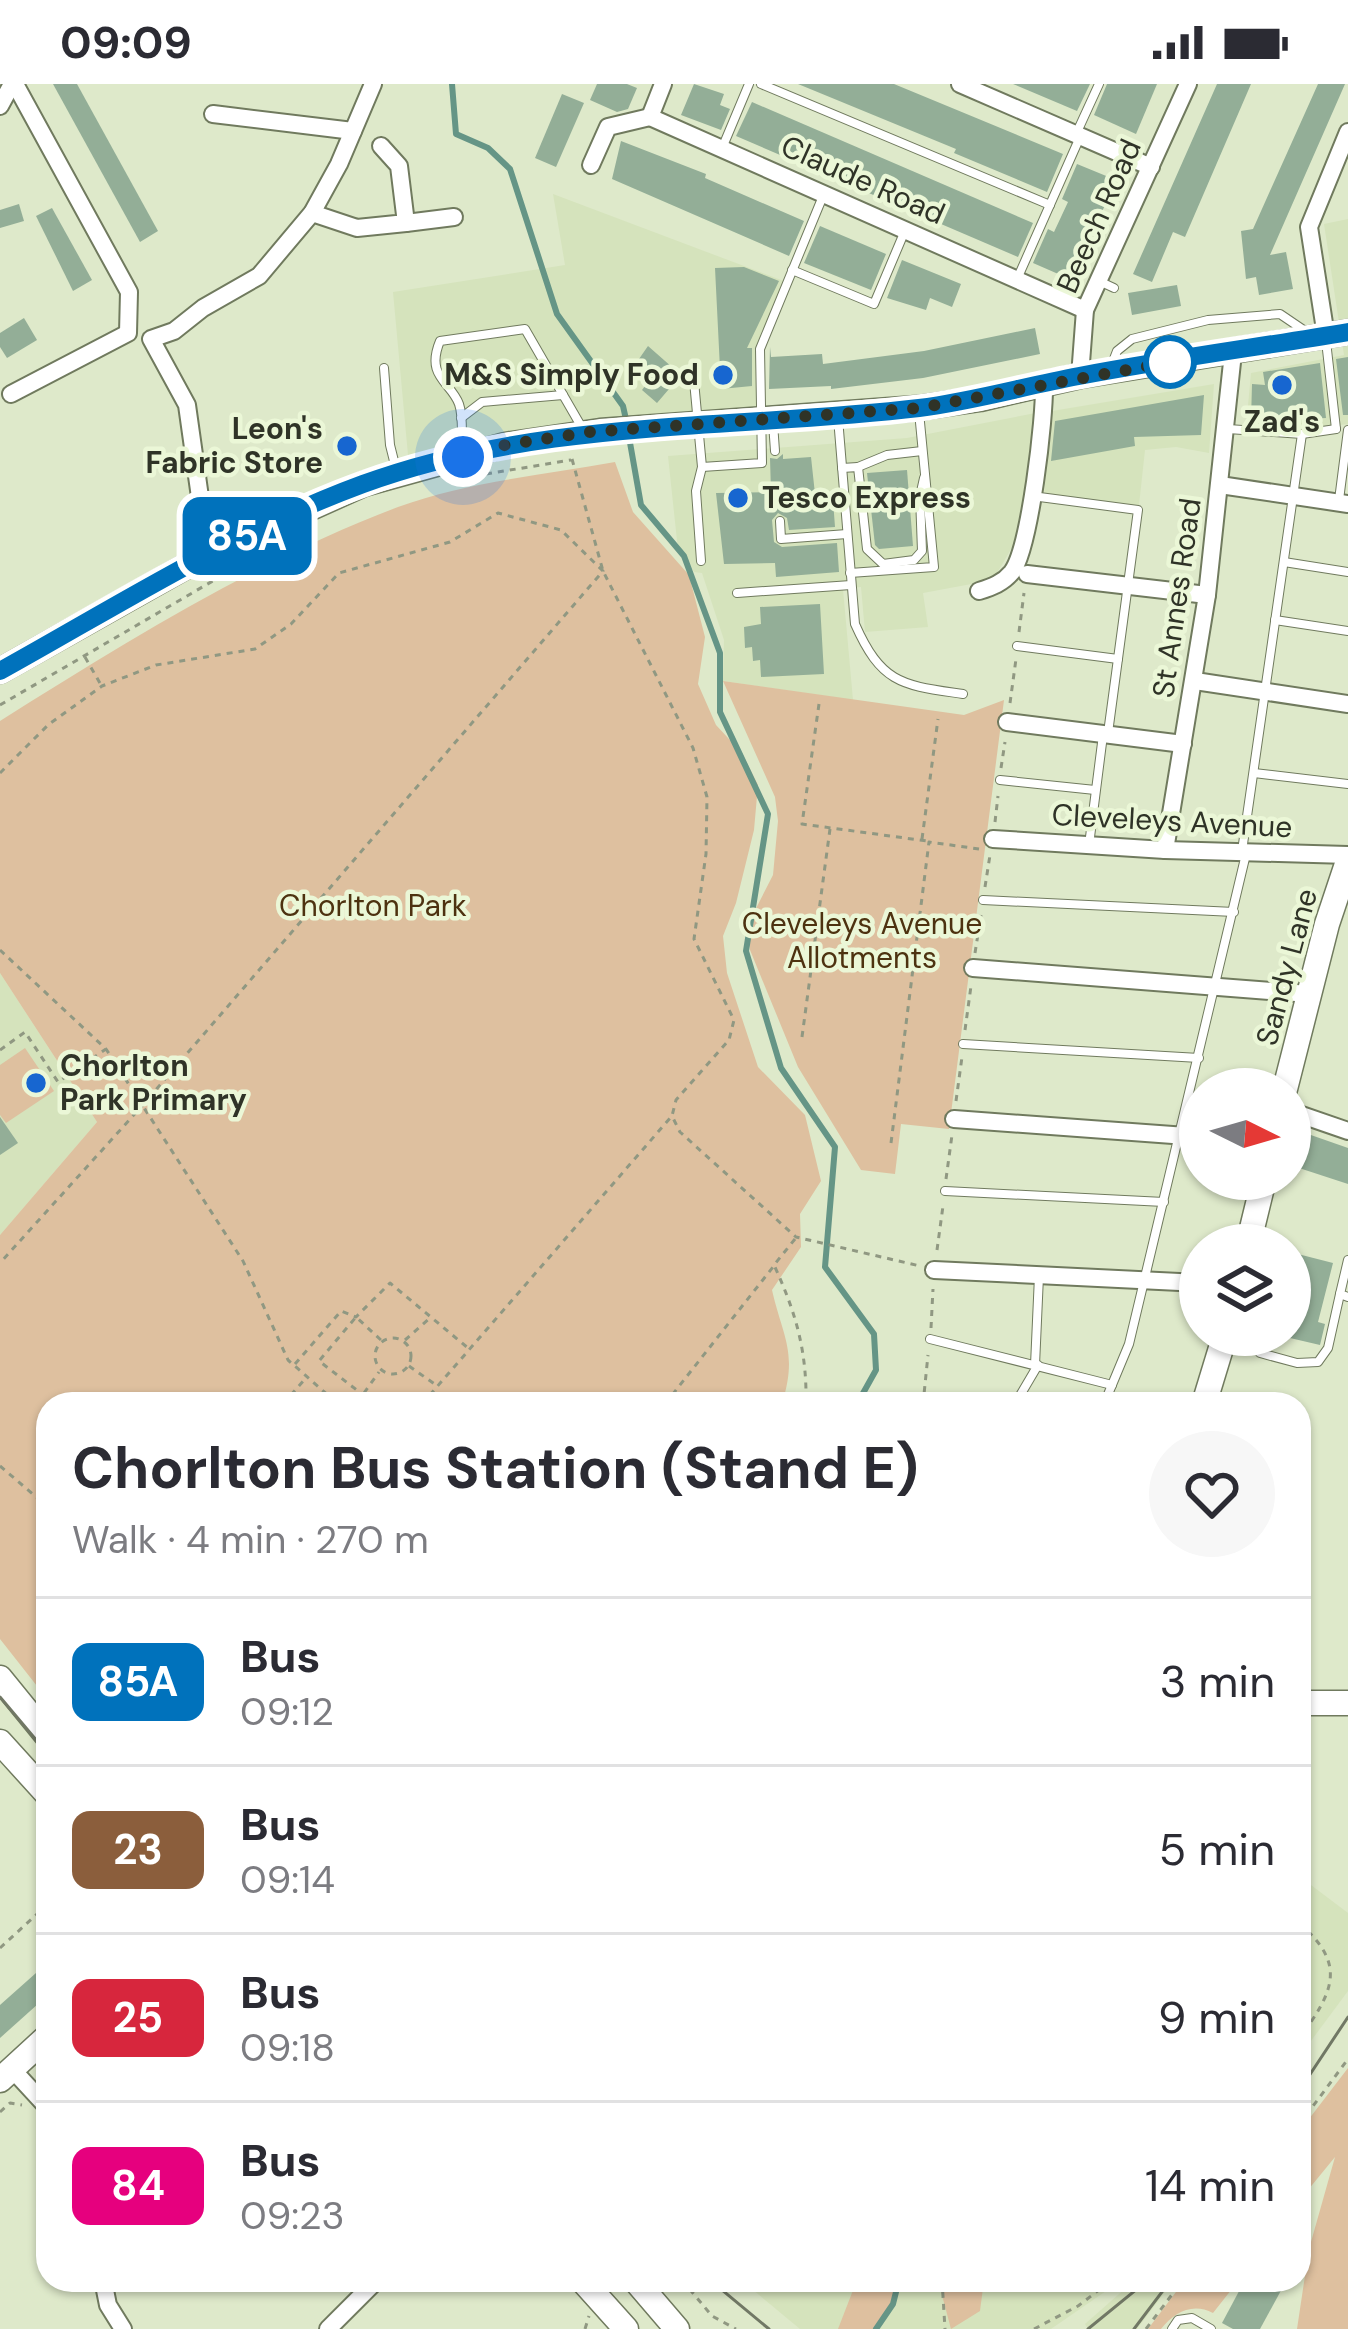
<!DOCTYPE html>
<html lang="en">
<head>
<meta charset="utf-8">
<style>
  body { margin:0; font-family:"DM Sans",sans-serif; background:#f7f7f7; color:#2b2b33; height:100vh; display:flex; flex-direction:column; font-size:45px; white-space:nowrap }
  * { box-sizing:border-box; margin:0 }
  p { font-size:39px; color:#7c7c81 }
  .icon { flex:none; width:66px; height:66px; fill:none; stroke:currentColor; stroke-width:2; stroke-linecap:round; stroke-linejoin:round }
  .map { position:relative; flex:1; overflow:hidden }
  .drawer { position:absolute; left:36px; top:1308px; width:1275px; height:900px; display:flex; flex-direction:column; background:#fff; border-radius:36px; box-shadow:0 3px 9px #0004 }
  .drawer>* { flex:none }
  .badge { padding:0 24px; border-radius:18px; font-size:42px; line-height:78px }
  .needle { width:78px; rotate:95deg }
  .controls { position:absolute; left:1179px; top:984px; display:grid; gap:24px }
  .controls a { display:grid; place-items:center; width:132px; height:132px; border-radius:50%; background:#fff; box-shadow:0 3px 9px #0004; font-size:60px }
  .you { position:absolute; width:60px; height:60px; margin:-30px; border:9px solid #fff; border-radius:50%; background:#1a73e8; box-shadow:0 0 0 18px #1a73e833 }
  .map>.badge { position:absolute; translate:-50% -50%; box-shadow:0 0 0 6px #fff }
  .round { display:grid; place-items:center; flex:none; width:126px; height:126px; border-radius:63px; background:#f7f7f7 }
  .overview { display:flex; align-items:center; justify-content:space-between; height:204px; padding:0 36px }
  h1 { font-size:57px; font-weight:700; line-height:90px }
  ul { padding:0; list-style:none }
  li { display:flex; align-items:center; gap:36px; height:168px; padding:0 36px; border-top:3px solid #e1e1e2 }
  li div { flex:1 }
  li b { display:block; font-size:45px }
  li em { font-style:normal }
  li .badge { min-width:132px; font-weight:700; text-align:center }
  .status { display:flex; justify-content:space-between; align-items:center; height:84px; padding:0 60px; background:#fff; direction:ltr }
  .status svg { height:33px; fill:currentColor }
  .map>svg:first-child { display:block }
</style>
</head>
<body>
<div class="status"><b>09:09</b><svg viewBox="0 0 49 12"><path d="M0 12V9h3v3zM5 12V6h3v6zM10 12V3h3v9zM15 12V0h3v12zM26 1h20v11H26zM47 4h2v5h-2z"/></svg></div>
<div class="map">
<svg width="1348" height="2245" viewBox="0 0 1348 2245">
  <rect width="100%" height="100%" fill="#dee9ca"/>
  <g fill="#d5e3bc">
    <polygon points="553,110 789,199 762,262 765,322 542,342 408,371 393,208 565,181"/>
    <polygon points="1348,135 1348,340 1280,348 1246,343 1251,289 1344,271 1324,140"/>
    <polygon points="1214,300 1209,369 1176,363 1145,366 1139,421 1044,411 1052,327"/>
    <polygon points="1041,328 1014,460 993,496 923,509 928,543 865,548 861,503 843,505 853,616 723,597 724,556 702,489 694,488 678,466 668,372 907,354"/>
    <polygon points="0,889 97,1038 0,1151"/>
    <polygon points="1299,1792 1348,1829 1348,1907 1299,1973"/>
    <polygon points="741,2196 1122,2196 1051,2245 800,2245"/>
    <polygon points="1135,2196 1174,2196 1137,2245 1088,2245 1085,2240"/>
  </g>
  <g fill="#dec09f">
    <path d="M 615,378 L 633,428 L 689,491 L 705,553 L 698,600 L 716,641 L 742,669 L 758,701 L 754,746 L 736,819 L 723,852 L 727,889 L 758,983 L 805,1031 L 821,1097 L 800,1130 L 801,1163 L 772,1206 C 783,1254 798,1268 782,1320 L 48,1320 L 48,1616 L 0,1555 L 0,1151 L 97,1038 L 0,889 L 0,637 C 125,558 260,475 398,423 C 466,398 544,391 615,378 Z"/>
    <polygon points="723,597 964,631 1004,616 949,1045 901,1040 895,1090 861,1086 798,983 750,866 748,840 773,791 778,737 775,713"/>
    <polygon points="25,964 54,1007 6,1039 0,1031 0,981"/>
    <polygon points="1348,1984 1348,2245 1297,2245 1309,2165 1335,2073 1299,2117 1299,2048"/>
    <polygon points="857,2196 899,2196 893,2220 876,2245 838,2245"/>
    <polygon points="938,2196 984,2196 980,2227 951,2245"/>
    <path d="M 1185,2196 L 1239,2196 L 1213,2229 C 1193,2218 1174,2228 1161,2245 L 1148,2245 Z"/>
  </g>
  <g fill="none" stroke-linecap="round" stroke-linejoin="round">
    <g stroke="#659586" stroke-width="6">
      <polyline points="452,0 456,50 488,64 510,85 557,230 623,322 627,340"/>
      <polyline points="629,353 641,421 684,472 720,569 720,628 768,730 746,867 781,984 835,1063 825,1183 874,1250 876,1286 857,1320"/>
      <polyline points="876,2245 893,2220 899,2196"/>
    </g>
  </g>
  <g fill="#93ae97">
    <polygon points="53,0 77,0 158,147 140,158"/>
    <polygon points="597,0 627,0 637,4 628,25 617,28 590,16"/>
    <polygon points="694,0 724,10 720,21 730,25 721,46 681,31"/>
    <polygon points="798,0 894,0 1063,70 1047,108 954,69 956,65"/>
    <polygon points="1013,0 1090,0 1077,27"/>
    <polygon points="1107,0 1157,0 1136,50 1094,31"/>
    <polygon points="1217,0 1251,0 1185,153 1173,148 1152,198 1133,190"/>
    <polygon points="1318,0 1345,0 1270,171 1286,168 1293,205 1259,211 1256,193 1246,195 1241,147 1253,145"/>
    <polygon points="562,10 584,19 556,83 535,74"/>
    <polygon points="752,18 1033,139 1018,173 736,52"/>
    <polygon points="621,57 706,90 705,94 804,137 789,172 612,95"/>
    <polygon points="1077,80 1116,96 1072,196 1033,179 1048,145 1054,148 1068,118 1062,115"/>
    <polygon points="19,120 24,137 0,144 0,126"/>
    <polygon points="52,124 92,196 73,207 36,132"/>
    <polygon points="820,142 886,170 871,206 804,179"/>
    <polygon points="902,176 961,200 952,223 930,214 926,226 887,214"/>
    <polygon points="744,183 779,197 747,264 752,264 752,302 721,305 715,184"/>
    <polygon points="1177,201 1181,222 1132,231 1128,209"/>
    <polygon points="24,234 37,256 7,274 0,263 0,249"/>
    <polygon points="1035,244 1040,270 923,294 831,305 831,302 769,305 770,263 771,273 822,270 823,280 924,267"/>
    <polygon points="648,262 681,291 657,319 642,306 648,298 632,285"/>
    <polygon points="1348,273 1348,331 1343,331 1336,275"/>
    <polygon points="1320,279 1326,334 1251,337 1252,300 1265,301 1263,288"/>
    <polygon points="1204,311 1201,351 1134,353 1135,362 1051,377 1055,337"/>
    <polygon points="783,370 783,375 811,373 815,410 822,409 823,417 833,416 835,443 789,446 787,434 778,429 772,436 774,458 782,463 837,459 839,488 776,493 775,479 724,480 716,409 771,408 770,374 777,375"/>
    <polygon points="907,386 913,462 879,465 875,461 867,389"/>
    <polygon points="820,520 824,590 761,593 760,576 753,577 752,563 745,564 744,543 761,540 760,523"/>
    <polygon points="0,1033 18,1059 0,1071"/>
    <polygon points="1308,1050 1348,1064 1348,1100 1296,1083"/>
    <polygon points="1290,1168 1333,1179 1318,1238 1325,1240 1320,1261 1290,1254"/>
    <polygon points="36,1889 48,1903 48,1911 0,1954 0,1921"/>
    <polygon points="1245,2196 1274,2196 1284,2201 1260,2245 1233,2245 1222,2239"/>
  </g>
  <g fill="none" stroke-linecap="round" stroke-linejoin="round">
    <g stroke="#707a5e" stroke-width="10">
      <g id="lane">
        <polyline points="761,0 1050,121"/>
        <polyline points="1077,48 1099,0"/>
        <polyline points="723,62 749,0"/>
        <polyline points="792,186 874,220 904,149"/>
        <polyline points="1018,193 1080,53"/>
        <polyline points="1099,197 1114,204"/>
        <polyline points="1326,257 1336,345"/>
        <polyline points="1112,280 1117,267 1132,255 1208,236 1280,230 1308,249"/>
        <polyline points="384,284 390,361 397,389"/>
        <polyline points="694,297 702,383 696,407 701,477"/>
        <polyline points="461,334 482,318 563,311"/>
        <path d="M 838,334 L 855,540 C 882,601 903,601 963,610"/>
        <polyline points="773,339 775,367"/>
        <polyline points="1228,345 1302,350 1242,767"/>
        <polyline points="1302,350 1336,345"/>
        <path d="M 462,371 C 461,356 464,334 459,320 C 451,298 425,293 440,257 L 525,245 L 581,342"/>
        <polyline points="702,383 762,379 760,265 823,112"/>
        <polyline points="858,383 887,371 922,367"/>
        <polyline points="842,384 858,383 867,465 883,480 914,476 922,467 920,412 924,394"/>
        <polyline points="1032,412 1138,426 1108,649"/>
        <polyline points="1339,416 1348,346"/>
        <polyline points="780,437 781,455 847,450"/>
        <polyline points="1284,478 1348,488"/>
        <polyline points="850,489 934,483 919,328"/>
        <polyline points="737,509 851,501"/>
        <polyline points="1275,536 1348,547"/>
        <polyline points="1017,562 1118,575"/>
        <polyline points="1254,689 1348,700"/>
        <polyline points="1000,696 1095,706"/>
        <polyline points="1089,761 1103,651"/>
        <polyline points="983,816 1234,828"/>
        <polyline points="963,960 1199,974"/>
        <polyline points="945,1107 1164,1118"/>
        <polyline points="1348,1176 1340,1210 1348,1213"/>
        <polyline points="930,1255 1112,1301"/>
        <polyline points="1260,1269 1297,1279 1318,1278 1328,1264 1340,1210"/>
        <polyline points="1035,1281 1039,1192"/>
        <polyline points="1015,1320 1038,1281"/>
        <polyline points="1104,1320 1129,1260 1246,770"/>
        <polyline points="1172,2245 1178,2236 1192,2234 1211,2245"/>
      </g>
    </g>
    <g stroke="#707a5e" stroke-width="20">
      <g id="street">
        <polyline points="663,0 650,33 1085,226"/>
        <polyline points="960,0 1151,83"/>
        <polyline points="0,22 12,0"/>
        <polyline points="213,30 353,47"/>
        <polyline points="591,81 608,43 650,33"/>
        <polyline points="312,129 357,144 406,139 399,82 381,62"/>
        <polyline points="406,139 454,133"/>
        <polyline points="1326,252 1309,143 1348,48"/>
        <polyline points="1080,292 1085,226 1188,0"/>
        <polyline points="11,310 128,249 129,208 15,0"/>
        <polyline points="1220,401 1348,420"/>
        <polyline points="208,470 187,321 151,255 174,247 203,224 259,192 312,129 339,80 373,0"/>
        <polyline points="1027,490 1207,511"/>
        <path d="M 979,507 C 992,503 1003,499 1012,488 C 1030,463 1045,334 1044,299"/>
        <polyline points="1195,597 1348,620"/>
        <polyline points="1007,638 1183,660"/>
        <polyline points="993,755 1165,766 1348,771"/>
        <polyline points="1165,766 1207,511 1233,269"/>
        <polyline points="973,884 1309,910"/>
        <polyline points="1290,1027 1348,1047"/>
        <polyline points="954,1035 1200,1053"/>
        <polyline points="934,1186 1200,1199"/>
        <polyline points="12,1985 48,2024"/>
        <polyline points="103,2196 108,2221 123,2245"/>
        <polyline points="328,2245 377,2196"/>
      </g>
    </g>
    <g stroke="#707a5e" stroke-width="27">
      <g id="secondary">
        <polyline points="1285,1005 1327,840 1348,777"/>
        <polyline points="1248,1161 1264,1095"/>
        <polyline points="1204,1320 1225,1251"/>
        <polyline points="0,1594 48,1653"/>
        <polyline points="1299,1619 1348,1619"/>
        <polyline points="0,1658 48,1711"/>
        <polyline points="0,1996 48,1952"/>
        <polyline points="582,2196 626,2245"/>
        <polyline points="635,2196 677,2245"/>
      </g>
    </g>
    <g stroke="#707a5e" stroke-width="27">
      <polyline id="primary" points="0,587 208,470 364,400 505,361 600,347 918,324 980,315 1080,292 1348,248"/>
    </g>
    <g stroke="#909882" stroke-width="3" stroke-dasharray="6 6" stroke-linecap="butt">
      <polyline points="572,375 603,487 693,664 707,713 706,770 694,855 734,936 729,956 676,1016 672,1032 680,1048 796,1153 920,1182"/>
      <polyline points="486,390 571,376"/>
      <polyline points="1019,548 1024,509"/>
      <polyline points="85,573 101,601"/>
      <polyline points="1010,619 1016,575"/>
      <polyline points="819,620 802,740 927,757"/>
      <polyline points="0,621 247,477"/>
      <polyline points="1001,684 1005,658"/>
      <polyline points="0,689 48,641 102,602 156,581 255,565 291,540 339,489 450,458 498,429 561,446 603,487 141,1023 0,1179"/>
      <polyline points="995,738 998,712"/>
      <polyline points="922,755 938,635"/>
      <polyline points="985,803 990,771"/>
      <polyline points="0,866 106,965 243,1177 288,1276 338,1320"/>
      <polyline points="975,869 981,831"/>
      <polyline points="965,946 971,902"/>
      <polyline points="802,953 830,745"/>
      <polyline points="0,966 25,948 58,998 106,965"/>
      <polyline points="956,1017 962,973"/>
      <polyline points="891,1059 929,758 979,765"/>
      <polyline points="946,1095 952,1051"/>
      <path d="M 795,1155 L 774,1181 C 796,1229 807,1267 806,1320"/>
      <polyline points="937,1166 943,1122"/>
      <polyline points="931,1244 933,1205"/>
      <circle cx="393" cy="1272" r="18"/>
      <polyline points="405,1256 430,1234"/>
      <polyline points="295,1280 341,1227 356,1233 390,1199 468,1264"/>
      <polyline points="409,1282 436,1301"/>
      <polyline points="364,1309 379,1288"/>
      <polyline points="283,1320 305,1295"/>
      <polyline points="375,1320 319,1277 356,1233 382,1257"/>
      <polyline points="422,1320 671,1033"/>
      <polyline points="665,1320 773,1183"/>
      <polyline points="923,1320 928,1271"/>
      <polyline points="0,1382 48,1423"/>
      <path d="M 1299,1839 C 1348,1881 1333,1908 1299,1955"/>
      <polyline points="0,1864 48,1820"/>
      <polyline points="0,2028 10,2019 22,2021"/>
      <polyline points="1299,2041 1348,1975"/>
      <polyline points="682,2196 712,2232 736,2245"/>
      <polyline points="942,2196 945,2245"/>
      <polyline points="585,2245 589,2232"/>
      <polyline points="1034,2245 1078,2222 1112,2196"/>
      <polyline points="1146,2245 1183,2196"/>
    </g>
    <use href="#lane" stroke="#fff" stroke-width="8"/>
    <use href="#street" stroke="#fff" stroke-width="16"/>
    <use href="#secondary" stroke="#fff" stroke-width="24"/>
    <use href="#primary" stroke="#fff" stroke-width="24"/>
    <g stroke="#717865" stroke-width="3">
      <polyline points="0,1613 48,1670"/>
      <polyline points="1299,2007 1348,1933"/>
      <polyline points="710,2196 769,2245"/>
      <polyline points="1088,2245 1148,2196"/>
      <polyline points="1134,2245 1171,2196"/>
    </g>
  </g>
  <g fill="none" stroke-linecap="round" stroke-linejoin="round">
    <g stroke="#fff" stroke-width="27">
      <path id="line" d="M 0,587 C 119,521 235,447 363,400 C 543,334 732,346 919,324 C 974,317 1025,302 1079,292 C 1168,275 1259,263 1348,248"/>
    </g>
    <use href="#line" stroke="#0072bc" stroke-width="18"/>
    <polyline stroke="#2f3327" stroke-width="12" stroke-dasharray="0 21.6" points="463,373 505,361 590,348 919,324 1170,278"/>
  </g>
  <circle fill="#fff" stroke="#0072bc" stroke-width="6" cx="1170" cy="278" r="24"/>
  <g fill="#1766d0" stroke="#ebf7d7" stroke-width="4.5">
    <circle cx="723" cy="291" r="12"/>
    <circle cx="1282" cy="301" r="12"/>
    <circle cx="347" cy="362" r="12"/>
    <circle cx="738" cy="414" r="12"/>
    <circle cx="36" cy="999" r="12"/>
  </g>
  <g text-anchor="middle" stroke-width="9" stroke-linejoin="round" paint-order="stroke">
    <g font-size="30" fill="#2f3327" stroke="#ebf7d7">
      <text transform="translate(863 96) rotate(24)" y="10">Claude Road</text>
      <text transform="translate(1099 132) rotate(-66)" y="10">Beech Road</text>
      <text transform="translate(1177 514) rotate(-82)" y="10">St Annes Road</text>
      <text transform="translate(1172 737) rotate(3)" y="10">Cleveleys Avenue</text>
      <text transform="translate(1287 883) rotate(-75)" y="10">Sandy Lane</text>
    </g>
    <g font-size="30" font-weight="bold" fill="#2f3327" stroke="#ebf7d7" text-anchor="end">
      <text x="699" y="301">M&amp;S Simply Food</text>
      <text x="1282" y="348" text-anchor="middle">Zad's</text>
      <text x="323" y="355">Leon's<tspan x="323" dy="34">Fabric Store</tspan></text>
      <text x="762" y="424" text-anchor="start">Tesco Express</text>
      <text x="60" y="992" text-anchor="start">Chorlton<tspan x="60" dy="34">Park Primary</tspan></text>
    </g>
    <g font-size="30" fill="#4d3210" stroke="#ebf7d7">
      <text x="373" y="832">Chorlton Park</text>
      <text x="862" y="850">Cleveleys Avenue<tspan x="862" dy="34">Allotments</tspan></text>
    </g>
  </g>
</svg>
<div class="controls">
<a><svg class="needle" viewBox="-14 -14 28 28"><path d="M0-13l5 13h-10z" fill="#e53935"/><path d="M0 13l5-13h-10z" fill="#7c7c81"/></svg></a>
<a><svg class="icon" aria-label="layers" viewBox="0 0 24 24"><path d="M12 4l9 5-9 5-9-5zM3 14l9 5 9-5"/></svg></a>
</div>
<div class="you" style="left:463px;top:373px"></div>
<b class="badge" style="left:247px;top:452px;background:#0072bc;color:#fff">85A</b>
<section class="drawer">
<div class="overview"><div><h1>Chorlton Bus Station (Stand E)</h1><p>Walk · 4 min · 270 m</p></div><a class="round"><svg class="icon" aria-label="heart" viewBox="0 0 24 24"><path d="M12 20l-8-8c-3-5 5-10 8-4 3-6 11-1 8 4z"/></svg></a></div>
<ul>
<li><span class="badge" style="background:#0072bc;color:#fff">85A</span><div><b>Bus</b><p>09:12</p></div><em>3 min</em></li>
<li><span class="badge" style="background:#8b5e3c;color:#fff">23</span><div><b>Bus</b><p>09:14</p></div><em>5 min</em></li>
<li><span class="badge" style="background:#d7263d;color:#fff">25</span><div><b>Bus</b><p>09:18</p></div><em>9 min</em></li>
<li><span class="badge" style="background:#e6007e;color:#fff">84</span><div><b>Bus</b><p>09:23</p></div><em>14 min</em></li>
</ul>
</section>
</div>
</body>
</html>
